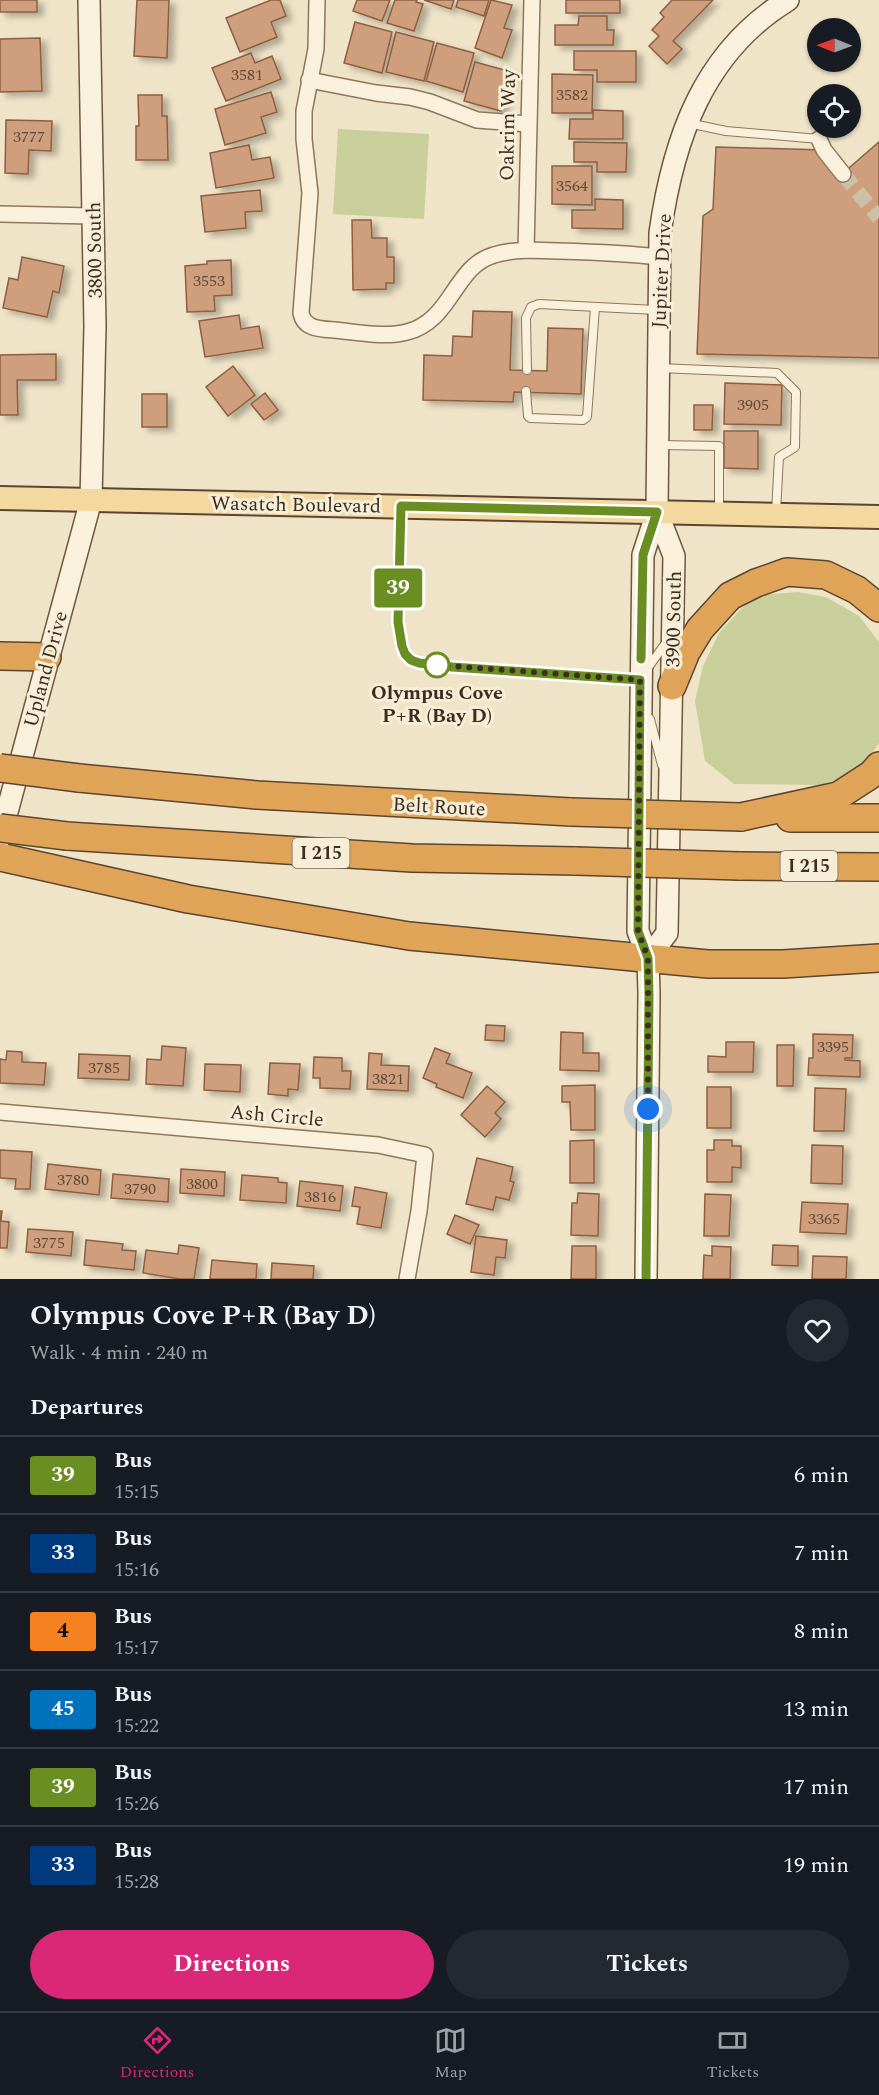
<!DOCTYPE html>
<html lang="en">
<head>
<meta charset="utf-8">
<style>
  body { margin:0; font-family:Spectral,serif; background:#242831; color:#f1f3f6; height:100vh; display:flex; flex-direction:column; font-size:22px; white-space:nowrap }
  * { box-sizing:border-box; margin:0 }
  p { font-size:20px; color:#9ea1a6 }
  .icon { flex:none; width:33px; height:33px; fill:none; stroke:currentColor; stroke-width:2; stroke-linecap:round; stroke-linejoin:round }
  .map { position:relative; height:1279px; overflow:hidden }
  .details { display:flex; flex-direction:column; background:#171b24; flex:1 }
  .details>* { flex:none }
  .badge { padding:0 12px; border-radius:4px; font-size:21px; line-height:39px }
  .needle { width:39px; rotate:271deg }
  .buttons { position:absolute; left:807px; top:18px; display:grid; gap:12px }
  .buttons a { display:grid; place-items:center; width:54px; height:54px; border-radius:50%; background:#171b24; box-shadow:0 2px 4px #0004; font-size:30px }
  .you { position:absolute; width:30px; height:30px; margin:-15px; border:4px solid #fff; border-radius:50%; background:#1a73e8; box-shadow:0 0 0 9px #1a73e833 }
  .map>.badge { position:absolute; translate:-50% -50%; box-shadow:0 0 0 3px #fff }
  h2 { padding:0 30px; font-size:22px; line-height:54px }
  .round { display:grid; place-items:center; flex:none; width:63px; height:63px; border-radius:32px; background:#242831 }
  .head { display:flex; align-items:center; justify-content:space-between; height:102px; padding:0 30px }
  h1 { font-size:28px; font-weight:700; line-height:45px }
  .cta { display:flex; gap:12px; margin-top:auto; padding:12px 30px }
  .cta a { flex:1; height:69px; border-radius:36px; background:#db2777; color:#fff; font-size:24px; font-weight:700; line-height:69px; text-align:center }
  .cta a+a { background:#242831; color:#f1f3f6 }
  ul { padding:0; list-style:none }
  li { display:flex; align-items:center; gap:18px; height:78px; padding:0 30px; border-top:2px solid #363941 }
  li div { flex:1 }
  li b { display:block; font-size:22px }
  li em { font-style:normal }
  li .badge { min-width:66px; font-weight:700; text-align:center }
  .tab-bar { display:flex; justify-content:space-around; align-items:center; height:84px; border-top:2px solid #363941; background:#171b24; font-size:16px; color:#9ea1a6 }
  .tab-bar a { display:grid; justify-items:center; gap:3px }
  .tab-bar .current { color:#db2777 }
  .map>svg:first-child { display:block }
</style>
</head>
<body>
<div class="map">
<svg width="879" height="1279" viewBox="0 0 879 1279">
  <defs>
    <filter id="shadow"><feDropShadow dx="6" dy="4" stdDeviation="3" flood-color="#0004"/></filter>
  </defs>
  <rect width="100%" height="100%" fill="#f0e4c8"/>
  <g fill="#c9cf9b">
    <polygon points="338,129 429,134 424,219 333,214"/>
    <polygon points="798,592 826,597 859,616 879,642 879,743 869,758 845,778 818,785 734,784 705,761 695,701 703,666 719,633 742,608 759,595"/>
  </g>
  <g fill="#cf9f7d" stroke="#8d5f41" stroke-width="1.5" filter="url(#shadow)">
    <rect x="0" y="0" width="37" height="12"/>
    <polygon points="137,0 169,0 167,58 134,56"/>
    <polygon points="271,0 280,0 286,16 271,22 277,37 240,52 226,18"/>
    <polygon points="357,0 390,0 382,21 353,11"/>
    <polygon points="395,0 417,0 416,2 423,4 414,31 387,23"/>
    <polygon points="424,0 454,0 451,9"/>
    <polygon points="458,0 489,0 484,16 456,7"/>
    <polygon points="491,0 512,5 504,28 512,30 502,58 475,48"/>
    <rect x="566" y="0" width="54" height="13"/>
    <polygon points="672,0 713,0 673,41 682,49 667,64 649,46 659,36 652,30 664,17 660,13"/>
    <polygon points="579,16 607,16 607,30 614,30 613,45 555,45 555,25 578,25"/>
    <polygon points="355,22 392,32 382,73 344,63"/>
    <polygon points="396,32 434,42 424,81 386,72"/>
    <polygon points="40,38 42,91 0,92 0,39"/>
    <polygon points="437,43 474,53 463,92 426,81"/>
    <polygon points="574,51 636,51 636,82 597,82 597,70 574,70"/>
    <polygon points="251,53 255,63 272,56 281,79 226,101 212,68"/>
    <polygon points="475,62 512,72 501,111 464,101"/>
    <polygon points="552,74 593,75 592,113 552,113"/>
    <polygon points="271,92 277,112 261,117 266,133 225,145 215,109"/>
    <polygon points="138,95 162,95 162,116 167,116 168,160 136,160 136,126 139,126"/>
    <polygon points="593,110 623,111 623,139 569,139 570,119 593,119"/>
    <polygon points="6,120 52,121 51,151 29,150 28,174 5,173"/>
    <polygon points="574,142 627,143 626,172 597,172 597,162 574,162"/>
    <polygon points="879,142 879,358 697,354 703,216 713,209 716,147 824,150 842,174"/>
    <polygon points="249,145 252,160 270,157 274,178 216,188 210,153"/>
    <polygon points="552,166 592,166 592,205 552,204"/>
    <polygon points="260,190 262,211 245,212 246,228 205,232 201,196"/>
    <polygon points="595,199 623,200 623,229 572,228 572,210 595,210"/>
    <polygon points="352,220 371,220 372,238 387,238 387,257 394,257 394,283 386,283 386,289 353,290"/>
    <polygon points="22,257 64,266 59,293 53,291 47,317 3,308 9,278 18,280"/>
    <polygon points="231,260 232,295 214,296 215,311 187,312 185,266 207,264 207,261"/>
    <polygon points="473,311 512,312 510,370 547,371 548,328 583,329 581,394 514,392 513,402 423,400 424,355 452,356 453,336 472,337"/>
    <polygon points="239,315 241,329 259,326 263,348 205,357 199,321"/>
    <polygon points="56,354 56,380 17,380 18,415 0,415 0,355"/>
    <polygon points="233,366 255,395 228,416 206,387"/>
    <polygon points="725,383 782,385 781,425 724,424"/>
    <polygon points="265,393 278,410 264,420 251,404"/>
    <rect x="142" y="394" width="25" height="33"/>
    <polygon points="694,405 713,405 712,430 694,430"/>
    <polygon points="724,431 758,431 758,469 724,468"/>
    <polygon points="486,1025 505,1026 504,1041 485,1040"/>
    <polygon points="561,1032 583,1033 583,1053 599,1053 599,1071 560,1070"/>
    <polygon points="813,1034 853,1035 852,1058 845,1058 845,1060 860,1061 860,1077 808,1075 809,1058 813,1058"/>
    <polygon points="726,1042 754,1042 753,1072 708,1072 708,1056 726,1057"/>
    <polygon points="777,1045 794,1045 793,1086 777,1086"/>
    <polygon points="162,1046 186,1048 183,1086 146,1084 147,1059 161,1060"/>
    <polygon points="435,1048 450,1054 446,1063 472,1073 463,1098 436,1087 437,1084 423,1078"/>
    <polygon points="7,1051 22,1052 22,1062 46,1063 44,1085 0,1083 0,1059 6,1060"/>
    <polygon points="369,1053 382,1054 381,1065 409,1066 408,1091 367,1089"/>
    <polygon points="79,1054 130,1056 129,1080 78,1078"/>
    <polygon points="314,1057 342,1058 342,1071 351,1071 350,1089 320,1088 320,1078 313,1078"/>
    <polygon points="270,1063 300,1064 298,1090 288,1089 288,1096 268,1094"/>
    <polygon points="205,1064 241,1065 240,1092 204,1090"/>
    <polygon points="595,1085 595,1130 571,1130 570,1102 562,1102 562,1086"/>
    <polygon points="487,1086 505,1102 495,1113 501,1119 485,1137 461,1115"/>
    <rect x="707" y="1087" width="24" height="41"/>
    <polygon points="815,1088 846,1089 844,1131 814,1131"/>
    <polygon points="594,1140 594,1183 570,1183 570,1141"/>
    <polygon points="714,1140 732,1140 732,1146 741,1146 741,1168 732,1167 732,1182 707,1182 707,1150 714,1150"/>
    <polygon points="812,1145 843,1146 842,1184 811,1183"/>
    <polygon points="0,1150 32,1152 30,1189 15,1189 16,1179 0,1178"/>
    <polygon points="477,1158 513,1167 510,1181 514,1182 509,1200 496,1197 493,1210 466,1204"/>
    <polygon points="48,1164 101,1170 99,1195 45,1189"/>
    <polygon points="181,1169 225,1172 224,1196 180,1193"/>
    <polygon points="113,1174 169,1179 168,1202 111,1198"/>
    <polygon points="242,1175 278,1178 278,1182 287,1183 286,1203 240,1200"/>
    <polygon points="300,1181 343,1186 340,1211 297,1206"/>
    <polygon points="355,1187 387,1193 381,1228 357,1224 360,1207 352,1206"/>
    <polygon points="578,1193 599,1194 598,1236 571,1235 572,1203 577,1203"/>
    <polygon points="705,1194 731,1195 729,1236 704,1236"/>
    <polygon points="802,1202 848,1204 846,1234 800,1232"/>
    <polygon points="0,1211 2,1211 1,1221 9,1222 7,1248 0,1248"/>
    <polygon points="455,1215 479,1225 470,1244 447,1234"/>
    <polygon points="28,1229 73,1232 71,1256 26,1252"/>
    <polygon points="476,1236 507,1240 505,1258 496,1257 494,1275 471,1272"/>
    <polygon points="86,1240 123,1244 122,1250 136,1251 134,1270 84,1265"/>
    <polygon points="179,1245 199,1248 194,1279 180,1279 143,1273 146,1250 178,1254"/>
    <polygon points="773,1245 798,1246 798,1266 772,1265"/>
    <polygon points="572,1246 596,1246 596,1279 571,1279"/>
    <polygon points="712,1246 731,1247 730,1279 703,1279 704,1255 712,1256"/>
    <polygon points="813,1256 847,1257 846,1279 812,1279"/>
    <polygon points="212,1260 257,1264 256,1279 210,1279"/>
    <polygon points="272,1263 314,1266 313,1279 271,1279"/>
  </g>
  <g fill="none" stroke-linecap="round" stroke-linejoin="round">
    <polyline stroke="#ccc0a6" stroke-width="15" stroke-dasharray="15 8" stroke-linecap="butt" points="843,174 879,218"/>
    <g stroke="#8d765c" stroke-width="10">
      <g id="lane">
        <polyline points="688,123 726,131 819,139"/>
        <polyline points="659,368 777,373 796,392 795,447 779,457 776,512"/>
        <polyline points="527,370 526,318 531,307 539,304 656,310"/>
        <polyline points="526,391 528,416 530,418 583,420 587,417 595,307"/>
        <polyline points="659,445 719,446 719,511"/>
        <path d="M 401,509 C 399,539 391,631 405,654 C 411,665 428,664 439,666 L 639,680"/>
        <polyline points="647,669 668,640"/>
        <polyline points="650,719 662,765"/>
      </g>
    </g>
    <g stroke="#8d765c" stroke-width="18">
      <g id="street">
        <path d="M 317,0 L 316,49 L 304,111 L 304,139 L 310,193 L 301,313 C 304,329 320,329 334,330 C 357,332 384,338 407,332 C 452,321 454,266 494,255 C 514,249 536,250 558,251 C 591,252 625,253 658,257"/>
        <polyline points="309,80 376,93 410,97 430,102 477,120 528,124"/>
        <polyline points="819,139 824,150 843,174"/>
        <polyline points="0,214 93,216"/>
        <polyline points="526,250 532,0"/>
        <polyline points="0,1112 378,1145 425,1155 419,1211 407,1279"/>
      </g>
    </g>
    <g stroke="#6f573f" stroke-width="24">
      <g id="secondary">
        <polyline points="0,838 91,500 95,326 89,0"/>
        <polyline points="648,958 667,933 674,556 657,512"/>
        <path d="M 646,1279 L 649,994 L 648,958 L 638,931 L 643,555 L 657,512 L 660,233 C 673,140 703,52 788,0"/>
      </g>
    </g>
    <g stroke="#5b4430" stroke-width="26">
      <polyline id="primary" points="0,498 879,517"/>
    </g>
    <g stroke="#5b4430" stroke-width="30">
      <g id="highway">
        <polyline points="0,656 47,657"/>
        <polyline points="672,686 686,652 700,629 730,596 756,583 787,572 826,575 857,590 879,608"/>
        <polyline points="79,778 257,795 571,812"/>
        <polyline points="741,817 838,796 872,774 879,766"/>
        <polyline points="790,818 879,818"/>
        <polyline points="67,836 412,858 576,861"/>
        <polyline points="0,857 188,899 409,936 708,964 783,964 879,958"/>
        <polyline points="739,866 879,867"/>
      </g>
    </g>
    <use href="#lane" stroke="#faf1dc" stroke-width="8"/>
    <use href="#street" stroke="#faf1dc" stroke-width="15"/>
    <use href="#secondary" stroke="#faf1dc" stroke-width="21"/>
    <use href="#primary" stroke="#f3d9a0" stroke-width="22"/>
    <use href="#highway" stroke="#e0a458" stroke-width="27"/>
    <g stroke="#5b4430" stroke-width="30" stroke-linecap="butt">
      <g id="highway-bridge">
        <polyline points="0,768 79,778"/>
        <polyline points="571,812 741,817"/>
        <polyline points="0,828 67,836"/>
        <polyline points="576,861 739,866"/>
      </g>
    </g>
    <use href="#highway-bridge" stroke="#e0a458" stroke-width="27"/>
  </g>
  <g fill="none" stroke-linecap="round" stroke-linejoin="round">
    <g stroke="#fff" stroke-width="14">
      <polyline id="line" points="641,659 643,555 657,512 401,506 398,622 402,646 405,654 411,660 419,663 452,667 640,680 638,931 648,958 649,994 646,1279"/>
    </g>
    <use href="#line" stroke="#6b8e23" stroke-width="9"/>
    <polyline stroke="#3d2e20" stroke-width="6" stroke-dasharray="0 10.8" points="437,665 640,680 638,931 648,958 648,1109"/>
  </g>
  <circle fill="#fff" stroke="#6b8e23" stroke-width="3" cx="437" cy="665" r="12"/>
  <g text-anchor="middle" stroke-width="6" stroke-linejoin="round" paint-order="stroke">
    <g font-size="16" fill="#624a37">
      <text x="247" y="80">3581</text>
      <text x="572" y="100">3582</text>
      <text x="29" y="142">3777</text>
      <text x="572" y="191">3564</text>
      <text x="209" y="286">3553</text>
      <text x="753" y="410">3905</text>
      <text x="833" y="1052">3395</text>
      <text x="104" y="1073">3785</text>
      <text x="388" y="1084">3821</text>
      <text x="73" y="1185">3780</text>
      <text x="202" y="1189">3800</text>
      <text x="140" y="1194">3790</text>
      <text x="320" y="1202">3816</text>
      <text x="824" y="1224">3365</text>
      <text x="49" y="1248">3775</text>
    </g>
    <g fill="#f7eed8" stroke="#756857" stroke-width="1.5">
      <rect x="292.5" y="838" width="57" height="30" rx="4.5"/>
      <rect x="780.5" y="851" width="57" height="30" rx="4.5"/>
    </g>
    <g font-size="18" font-weight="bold" fill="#3d2e20">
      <text x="321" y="859">I 215</text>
      <text x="809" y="872">I 215</text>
    </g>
    <g font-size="20" fill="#3d2e20" stroke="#f7eed8">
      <text transform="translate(507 125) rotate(-89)" y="7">Oakrim Way</text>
      <text transform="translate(94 250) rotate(-91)" y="7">3800 South</text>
      <text transform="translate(661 271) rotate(-87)" y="7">Jupiter Drive</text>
      <text transform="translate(296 504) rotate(1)" y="7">Wasatch Boulevard</text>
      <text transform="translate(673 619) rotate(-89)" y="7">3900 South</text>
      <text transform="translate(45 669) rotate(-75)" y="7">Upland Drive</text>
      <text transform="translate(439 806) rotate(3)" y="7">Belt Route</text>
      <text transform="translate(277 1115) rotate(5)" y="7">Ash Circle</text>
    </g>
    <g font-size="20" font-weight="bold" fill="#3d2e20" stroke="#f7eed8">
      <text x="437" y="699">Olympus Cove<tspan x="437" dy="23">P+R (Bay D)</tspan></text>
    </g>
  </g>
</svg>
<div class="buttons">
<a><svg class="needle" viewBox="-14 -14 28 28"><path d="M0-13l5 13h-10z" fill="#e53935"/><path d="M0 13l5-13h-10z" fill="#9ea1a6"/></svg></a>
<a><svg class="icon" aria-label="locate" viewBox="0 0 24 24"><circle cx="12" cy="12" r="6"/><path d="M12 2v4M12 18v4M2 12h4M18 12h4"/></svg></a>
</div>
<div class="you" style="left:648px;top:1109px"></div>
<b class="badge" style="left:398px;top:588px;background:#6b8e23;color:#fff">39</b>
</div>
<section class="details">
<div class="head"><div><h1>Olympus Cove P+R (Bay D)</h1><p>Walk · 4 min · 240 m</p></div><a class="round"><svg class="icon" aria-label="heart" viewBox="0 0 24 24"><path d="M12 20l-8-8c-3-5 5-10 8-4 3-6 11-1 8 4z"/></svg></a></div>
<h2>Departures</h2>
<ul>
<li><span class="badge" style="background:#6b8e23;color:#fff">39</span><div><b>Bus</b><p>15:15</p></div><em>6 min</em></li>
<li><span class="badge" style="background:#003b80;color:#fff">33</span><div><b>Bus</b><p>15:16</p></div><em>7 min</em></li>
<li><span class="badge" style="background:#f58220;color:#111">4</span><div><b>Bus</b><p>15:17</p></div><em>8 min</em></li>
<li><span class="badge" style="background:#0072bc;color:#fff">45</span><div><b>Bus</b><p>15:22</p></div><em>13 min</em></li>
<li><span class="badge" style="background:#6b8e23;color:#fff">39</span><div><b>Bus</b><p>15:26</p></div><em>17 min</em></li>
<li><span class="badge" style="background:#003b80;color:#fff">33</span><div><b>Bus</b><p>15:28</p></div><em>19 min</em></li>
</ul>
<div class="cta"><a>Directions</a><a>Tickets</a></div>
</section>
<nav class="tab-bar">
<a class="current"><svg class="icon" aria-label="directions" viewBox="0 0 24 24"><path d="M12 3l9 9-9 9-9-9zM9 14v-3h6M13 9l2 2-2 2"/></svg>Directions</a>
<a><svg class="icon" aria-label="map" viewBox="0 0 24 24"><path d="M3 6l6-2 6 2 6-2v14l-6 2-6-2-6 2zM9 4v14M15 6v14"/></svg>Map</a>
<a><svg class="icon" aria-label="tickets" viewBox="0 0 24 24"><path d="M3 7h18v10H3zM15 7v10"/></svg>Tickets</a>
</nav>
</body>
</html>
